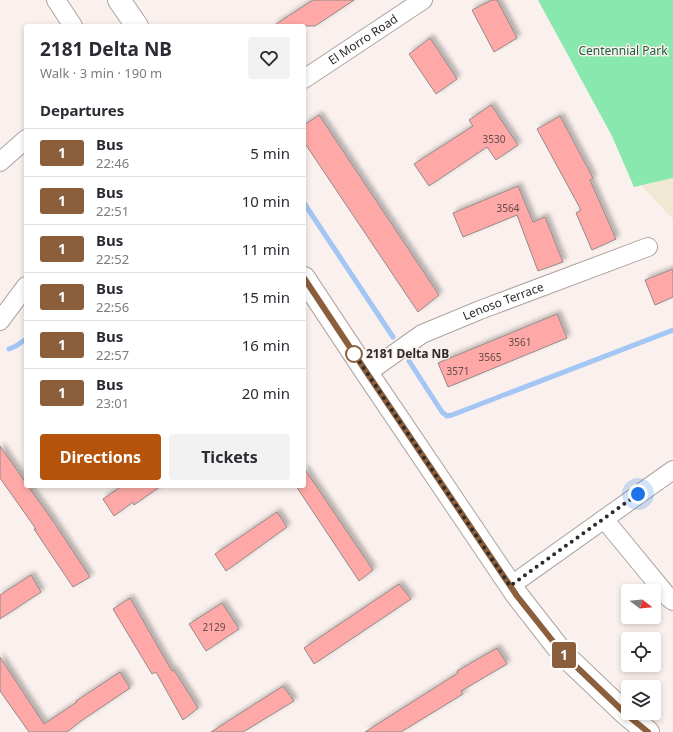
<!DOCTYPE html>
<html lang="en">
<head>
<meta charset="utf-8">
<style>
  body { margin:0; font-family:"Noto Sans",sans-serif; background:#f2f2f3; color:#2b2b33; height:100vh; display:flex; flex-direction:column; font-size:15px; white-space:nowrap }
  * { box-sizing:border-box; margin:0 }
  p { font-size:13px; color:#7c7c81 }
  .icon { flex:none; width:22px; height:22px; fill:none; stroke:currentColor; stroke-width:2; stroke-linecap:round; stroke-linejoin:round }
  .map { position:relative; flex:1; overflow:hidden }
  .drawer { position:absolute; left:24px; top:24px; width:282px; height:464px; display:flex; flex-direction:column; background:#fff; border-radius:4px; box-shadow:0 2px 6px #0003 }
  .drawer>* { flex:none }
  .badge { padding:0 8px; border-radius:3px; font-size:14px; line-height:26px }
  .needle { width:26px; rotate:106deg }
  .controls { position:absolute; left:621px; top:584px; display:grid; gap:8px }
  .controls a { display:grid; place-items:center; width:40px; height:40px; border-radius:4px; background:#fff; box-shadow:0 2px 6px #0003; font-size:20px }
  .you { position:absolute; width:20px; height:20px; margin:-10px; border:3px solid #fff; border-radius:50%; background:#1a73e8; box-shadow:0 0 0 6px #1a73e833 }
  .map>.badge { position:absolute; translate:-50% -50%; box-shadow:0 0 0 2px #fff }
  h2 { padding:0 16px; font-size:15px; line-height:36px }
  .round { display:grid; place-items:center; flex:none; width:42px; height:42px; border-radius:4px; background:#f2f2f3 }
  .summary { display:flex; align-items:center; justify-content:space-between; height:68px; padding:0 16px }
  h1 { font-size:19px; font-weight:700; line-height:30px }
  .cta { display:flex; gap:8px; margin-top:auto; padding:8px 16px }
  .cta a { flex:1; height:46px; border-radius:4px; background:#b45309; color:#fff; font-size:16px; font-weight:700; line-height:46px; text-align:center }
  .cta a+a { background:#f2f2f3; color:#2b2b33 }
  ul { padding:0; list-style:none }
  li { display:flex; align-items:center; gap:12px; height:48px; padding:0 16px; border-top:1px solid #e1e1e2 }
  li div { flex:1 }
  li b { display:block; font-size:15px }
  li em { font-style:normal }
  li .badge { min-width:44px; font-weight:700; text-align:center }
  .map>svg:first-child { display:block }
</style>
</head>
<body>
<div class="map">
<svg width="673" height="732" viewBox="0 0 673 732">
  <defs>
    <filter id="shadow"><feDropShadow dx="3.5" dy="-3.5" stdDeviation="2" flood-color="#0004"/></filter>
  </defs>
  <rect width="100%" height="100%" fill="#faf0ed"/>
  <polygon fill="#f1e8d3" points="673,178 673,219 642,186"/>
  <polygon fill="#88e8ad" points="538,0 673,0 673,178 634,187 612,136"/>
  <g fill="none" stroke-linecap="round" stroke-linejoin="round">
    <g stroke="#a4c6f5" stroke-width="5">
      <polyline points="304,203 393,337"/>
      <polyline points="9,349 16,346 26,339"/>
      <polyline points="409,361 442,412 447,416 452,415 673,330"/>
    </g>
  </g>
  <g fill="#fea9a7" stroke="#938a89" filter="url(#shadow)">
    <polygon points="313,0 354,0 315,26 273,26"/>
    <polygon points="492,0 497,0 517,38 494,52 472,10"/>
    <polygon points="430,38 457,79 436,94 409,54"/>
    <polygon points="491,105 518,145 496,160 487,147 429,186 414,164 473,126 469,120"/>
    <polygon points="319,115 439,295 418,312 304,142 304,125"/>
    <polygon points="560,116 593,178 590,180 616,239 592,250 576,213 581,210 537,129"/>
    <polygon points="518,186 533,222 545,217 563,262 538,271 517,215 463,237 453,213"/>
    <polygon points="673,269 673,297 655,305 645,280"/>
    <polygon points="557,314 567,338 448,387 438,363"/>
    <polygon points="0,446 26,483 26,486 28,486 53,521 90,577 73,587 34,529 36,529 0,478"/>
    <polygon points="304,468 373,570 359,581 296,486 304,486"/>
    <polygon points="122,486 161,486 134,505 133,502 114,516 103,499"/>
    <polygon points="277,512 287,527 226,571 215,554"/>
    <polygon points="31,575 41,592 0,619 0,595"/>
    <polygon points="399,584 411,599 314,664 304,648"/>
    <polygon points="130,598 172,671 174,670 198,708 183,720 156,672 152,674 113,609"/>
    <polygon points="222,603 239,629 206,651 189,624"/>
    <polygon points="497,648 507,664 461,691 463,694 401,732 365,732 458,673 457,671"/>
    <polygon points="0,657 44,724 77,702 76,701 120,672 130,688 81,721 67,732 29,732 0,691"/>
    <polygon points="283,686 294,701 243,732 211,732"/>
  </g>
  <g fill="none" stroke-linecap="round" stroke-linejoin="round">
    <g stroke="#ada4a1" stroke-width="20">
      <g id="minor">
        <polyline points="56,0 73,26"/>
        <path id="s1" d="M 304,79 L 423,0"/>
        <polyline points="0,162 26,139"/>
        <polyline points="0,321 26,286"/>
        <path id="s2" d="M 367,373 L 422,334 L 480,310 L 648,247"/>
        <polyline points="604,519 669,598 673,601"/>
        <polyline points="510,586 673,470"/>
      </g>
    </g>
    <g stroke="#ada4a1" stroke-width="24">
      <g id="major">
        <polyline points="119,0 137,26"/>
        <polyline points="304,278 367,373 517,595 563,654 627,715 648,732"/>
      </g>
    </g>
    <use href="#minor" stroke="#fff" stroke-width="18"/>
    <use href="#major" stroke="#fff" stroke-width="22"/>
  </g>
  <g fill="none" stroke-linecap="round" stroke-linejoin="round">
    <g stroke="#fff" stroke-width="9">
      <polyline id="line" points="304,278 367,373 517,596 563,654 627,715 648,732"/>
    </g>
    <use href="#line" stroke="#8b5e3c" stroke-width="6"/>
    <polyline stroke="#2e2a29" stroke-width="4" stroke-dasharray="0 7.2" points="354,354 351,349 510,586 638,494"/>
  </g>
  <circle fill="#fff" stroke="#8b5e3c" stroke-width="2" cx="354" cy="354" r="8"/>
  <g text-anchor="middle" stroke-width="3" stroke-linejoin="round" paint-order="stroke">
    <g font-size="10" fill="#624a48">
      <text x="494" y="143">3530</text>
      <text x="508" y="212">3564</text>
      <text x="520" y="346">3561</text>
      <text x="490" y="361">3565</text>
      <text x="458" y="375">3571</text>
      <text x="214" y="631">2129</text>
    </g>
    <g font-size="12" fill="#2e2a29" stroke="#faf0ed">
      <text dy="4" stroke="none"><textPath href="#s1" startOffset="71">El Morro Road</textPath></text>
      <text dy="4" stroke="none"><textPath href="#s2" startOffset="155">Lenoso Terrace</textPath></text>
    </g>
    <g font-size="12" fill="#19613b" stroke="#faf0ed">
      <text x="623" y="55">Centennial Park</text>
    </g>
    <g font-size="12" font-weight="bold" fill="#2e2a29" stroke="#faf0ed" text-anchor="start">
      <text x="366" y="358">2181 Delta NB</text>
    </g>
  </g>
</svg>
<div class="controls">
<a><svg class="needle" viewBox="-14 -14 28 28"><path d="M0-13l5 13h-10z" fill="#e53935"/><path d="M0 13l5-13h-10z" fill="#7c7c81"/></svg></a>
<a><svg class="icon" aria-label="locate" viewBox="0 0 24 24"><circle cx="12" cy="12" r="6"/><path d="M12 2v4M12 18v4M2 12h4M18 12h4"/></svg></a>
<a><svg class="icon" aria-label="layers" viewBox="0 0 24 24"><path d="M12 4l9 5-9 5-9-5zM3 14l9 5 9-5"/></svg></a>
</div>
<div class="you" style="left:638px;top:494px"></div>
<b class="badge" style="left:564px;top:655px;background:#8b5e3c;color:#fff">1</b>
<section class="drawer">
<div class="summary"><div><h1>2181 Delta NB</h1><p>Walk · 3 min · 190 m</p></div><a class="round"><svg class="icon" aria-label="heart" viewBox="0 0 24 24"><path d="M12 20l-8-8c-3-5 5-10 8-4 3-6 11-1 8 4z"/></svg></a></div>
<h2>Departures</h2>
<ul>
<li><span class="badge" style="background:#8b5e3c;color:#fff">1</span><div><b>Bus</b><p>22:46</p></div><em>5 min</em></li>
<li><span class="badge" style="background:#8b5e3c;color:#fff">1</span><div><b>Bus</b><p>22:51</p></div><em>10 min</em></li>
<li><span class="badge" style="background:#8b5e3c;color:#fff">1</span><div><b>Bus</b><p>22:52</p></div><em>11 min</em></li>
<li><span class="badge" style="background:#8b5e3c;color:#fff">1</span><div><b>Bus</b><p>22:56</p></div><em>15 min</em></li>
<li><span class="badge" style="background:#8b5e3c;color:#fff">1</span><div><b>Bus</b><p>22:57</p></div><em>16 min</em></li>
<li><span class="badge" style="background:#8b5e3c;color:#fff">1</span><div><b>Bus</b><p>23:01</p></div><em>20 min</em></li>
</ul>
<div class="cta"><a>Directions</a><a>Tickets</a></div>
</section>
</div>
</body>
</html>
